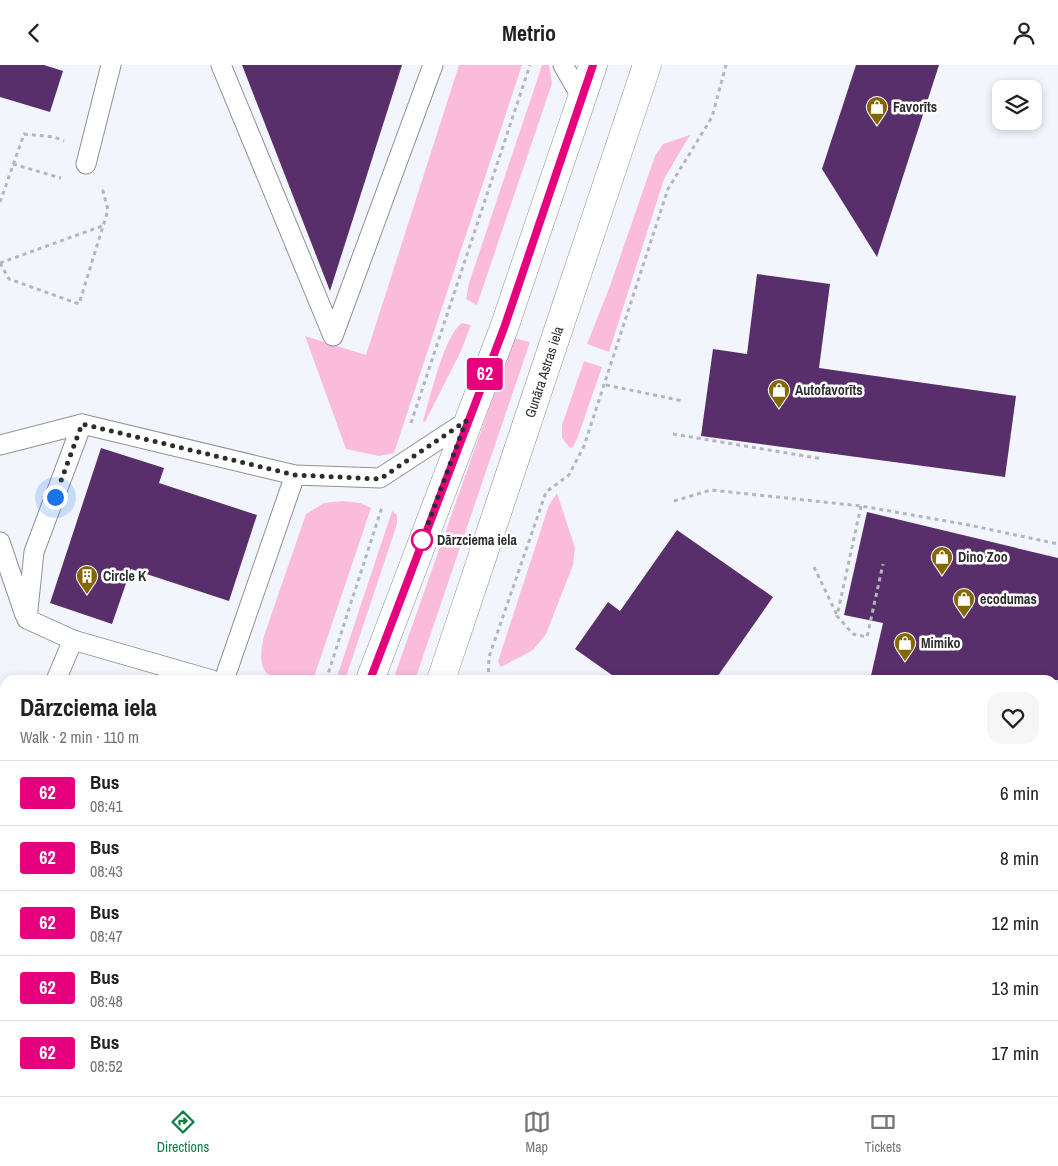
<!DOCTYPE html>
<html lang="en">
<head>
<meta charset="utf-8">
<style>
  body { margin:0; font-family:"Archivo Narrow",sans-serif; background:#f6f6f6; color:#202124; height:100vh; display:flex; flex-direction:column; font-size:19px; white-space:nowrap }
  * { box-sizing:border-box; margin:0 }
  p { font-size:16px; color:#757577 }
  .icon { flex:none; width:28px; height:28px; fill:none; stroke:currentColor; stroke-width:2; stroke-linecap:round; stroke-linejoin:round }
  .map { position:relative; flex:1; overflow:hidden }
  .panel { position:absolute; left:0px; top:610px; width:1059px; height:421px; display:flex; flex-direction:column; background:#fff; border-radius:15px 15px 0 0; box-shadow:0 2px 8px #0003 }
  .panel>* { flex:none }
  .badge { padding:0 10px; border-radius:4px; font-size:18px; line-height:32px }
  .fabs { position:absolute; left:992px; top:15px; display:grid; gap:10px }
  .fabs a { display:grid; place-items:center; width:50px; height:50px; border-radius:10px; background:#fff; box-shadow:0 2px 8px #0003; font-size:25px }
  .you { position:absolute; width:25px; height:25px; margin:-12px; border:4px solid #fff; border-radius:50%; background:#1a73e8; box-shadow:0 0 0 8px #1a73e833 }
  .map>.badge { position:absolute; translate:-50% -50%; box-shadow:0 0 0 2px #fff }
  .round { display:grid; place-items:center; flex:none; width:52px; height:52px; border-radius:15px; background:#f6f6f6 }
  .headline { display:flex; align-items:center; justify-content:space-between; height:85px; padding:0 20px }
  h1 { font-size:24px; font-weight:700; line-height:38px }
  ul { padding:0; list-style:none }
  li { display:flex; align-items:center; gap:15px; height:65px; padding:0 20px; border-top:1px solid #e0e0e0 }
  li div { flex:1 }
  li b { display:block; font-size:19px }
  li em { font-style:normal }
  li .badge { min-width:55px; font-weight:700; text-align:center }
  header { display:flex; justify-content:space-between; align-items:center; height:65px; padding:0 20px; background:#fff; font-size:22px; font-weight:700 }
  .tabs { display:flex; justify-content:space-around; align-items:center; height:70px; border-top:1px solid #e0e0e0; background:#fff; font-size:14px; color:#757577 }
  .tabs a { display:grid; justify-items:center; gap:2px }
  .tabs .on { color:#0b8043 }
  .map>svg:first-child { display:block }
</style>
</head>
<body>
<header><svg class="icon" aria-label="back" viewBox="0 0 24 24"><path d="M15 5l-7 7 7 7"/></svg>Metrio<svg class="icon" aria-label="person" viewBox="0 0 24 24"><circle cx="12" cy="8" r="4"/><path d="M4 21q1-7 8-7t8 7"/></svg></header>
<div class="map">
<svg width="1058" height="1031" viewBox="0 0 1058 1031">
  <rect width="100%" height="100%" fill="#f3f5fc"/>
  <g fill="#fbbcdb">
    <polygon points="459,0 522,0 394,388 379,391 346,384 305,271 366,290"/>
    <polygon points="542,0 549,0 552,18 477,240 466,234 469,218"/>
    <polygon points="690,70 664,114 609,287 587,279 610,221 655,91 663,79"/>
    <path d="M 462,258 L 471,260 L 461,286 L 425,357 L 423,356 C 430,334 444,270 462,258 Z"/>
    <polygon points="514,273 530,277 415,615 393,615"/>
    <polygon points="584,296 602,302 577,374 573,382 570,383 562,373 562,360"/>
    <polygon points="557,428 575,483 573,500 546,569 533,585 501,602 498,596 549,440"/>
    <path d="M 342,436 L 360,438 L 371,443 L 313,615 C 275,615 253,618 264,571 L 306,449 L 324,438 Z"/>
    <polygon points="392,446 397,450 397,459 345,615 336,615"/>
  </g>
  <g fill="#582f6b">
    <polygon points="0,0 44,0 63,6 50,47 0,32"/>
    <polygon points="242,0 402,0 330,226"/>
    <polygon points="856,0 939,0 877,192 822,104"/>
    <polygon points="757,209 830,219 819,303 1016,331 1005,412 701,371 713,284 747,289"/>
    <polygon points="101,383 164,403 159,418 257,450 229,536 131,504 112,559 50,538"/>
    <polygon points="867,447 1058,493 1058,615 870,615 883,558 844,550"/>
    <polygon points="677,465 773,532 715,615 619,615 575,584 608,537 620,546"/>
  </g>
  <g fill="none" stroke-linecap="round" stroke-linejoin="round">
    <g stroke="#909198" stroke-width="21">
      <g id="service">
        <polyline points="221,0 333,271 433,0"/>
        <polyline points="563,0 582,33"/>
        <polyline points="86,99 111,0"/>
        <polyline points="0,380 82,359"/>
        <polyline points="0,477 25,550"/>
        <polyline points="56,615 73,575"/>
        <polyline points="212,615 73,575 27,554 34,487 82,359 295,410 380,413 467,356"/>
        <polyline points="224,615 295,410"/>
      </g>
    </g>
    <g stroke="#909198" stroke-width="29">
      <g id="minor">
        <polyline points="0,974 5,976"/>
        <polyline points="204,1026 222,1031"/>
      </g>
    </g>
    <g stroke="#909198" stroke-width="29">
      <g id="secondary">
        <polyline points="370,615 504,263 593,0"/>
        <polyline points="441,615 647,0"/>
        <polyline points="285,1026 296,1031"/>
        <polyline points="232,1031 233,1026"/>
      </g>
    </g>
    <g stroke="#b4b6bb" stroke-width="3" stroke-dasharray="4 4" stroke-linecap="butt">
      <polyline points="13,99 61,113"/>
      <polyline points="0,137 24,69 54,72 64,76"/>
      <polyline points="0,198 9,214 79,239 108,145 103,126 100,125"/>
      <polyline points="0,198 102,161"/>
      <polyline points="606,320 683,336"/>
      <polyline points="411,358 530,0"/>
      <polyline points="673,369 823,394"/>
      <polyline points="674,436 711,425 861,441 969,460 1058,479"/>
      <polyline points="861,441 837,551 853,569 867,572 883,499"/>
      <polyline points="814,502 837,550"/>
      <polyline points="326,615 382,442"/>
      <polyline points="488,615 489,592 546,427 569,410 584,381 668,124 712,52 726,0"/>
      <polyline points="0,789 5,803"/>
      <polyline points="449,1026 468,1031"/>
      <polyline points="382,1031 383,1026"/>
    </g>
    <use href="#service" stroke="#fff" stroke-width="19"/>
    <use href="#minor" stroke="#fff" stroke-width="28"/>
    <use href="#secondary" stroke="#fff" stroke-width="28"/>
  </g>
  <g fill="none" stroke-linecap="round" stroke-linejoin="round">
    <g stroke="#fff" stroke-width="11">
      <polyline id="line" points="370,615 504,263 593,0"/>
    </g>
    <use href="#line" stroke="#e6007e" stroke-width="8"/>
    <polyline stroke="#2d2d30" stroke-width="5" stroke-dasharray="0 9" points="55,432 82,359 295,410 380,414 466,356 422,475"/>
  </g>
  <defs>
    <g id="shop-pin" transform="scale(1.125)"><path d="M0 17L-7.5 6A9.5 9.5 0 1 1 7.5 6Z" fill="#846700" stroke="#fff"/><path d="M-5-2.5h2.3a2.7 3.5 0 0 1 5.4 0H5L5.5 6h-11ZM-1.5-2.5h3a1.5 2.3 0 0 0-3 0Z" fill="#fff"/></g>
    <g id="building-pin" transform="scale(1.125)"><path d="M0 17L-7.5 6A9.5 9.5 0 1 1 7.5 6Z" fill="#846700" stroke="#fff"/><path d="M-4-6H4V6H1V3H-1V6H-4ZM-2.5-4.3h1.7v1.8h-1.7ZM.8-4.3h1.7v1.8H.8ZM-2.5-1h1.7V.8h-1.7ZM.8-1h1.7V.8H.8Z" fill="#fff"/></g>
  </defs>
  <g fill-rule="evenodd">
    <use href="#shop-pin" x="877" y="42"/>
    <use href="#shop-pin" x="779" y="325"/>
    <use href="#shop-pin" x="942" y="492"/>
    <use href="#building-pin" x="87" y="511"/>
    <use href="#shop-pin" x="964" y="534"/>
    <use href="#shop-pin" x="905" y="578"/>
  </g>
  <circle fill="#fff" stroke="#e6007e" stroke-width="2.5" cx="422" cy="475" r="10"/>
  <g text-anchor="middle" stroke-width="5" stroke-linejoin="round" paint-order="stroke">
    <g font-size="14" font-weight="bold" fill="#2d2d30" stroke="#fff" text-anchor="start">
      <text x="893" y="47">Favorīts</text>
      <text x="795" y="330">Autofavorīts</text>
      <text x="958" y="497">Dino Zoo</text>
      <text x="103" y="516">Circle K</text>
      <text x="980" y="539">ecodumas</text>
      <text x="921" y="583">Mimiko</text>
    </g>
    <g font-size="14" fill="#2d2d30" stroke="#fff">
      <text transform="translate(544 307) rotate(-72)" y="5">Gunāra Astras iela</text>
    </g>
    <g font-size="14" font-weight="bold" fill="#2d2d30" stroke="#fff" text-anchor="start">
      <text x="437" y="480">Dārzciema iela</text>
    </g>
  </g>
</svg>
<div class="fabs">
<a><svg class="icon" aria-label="layers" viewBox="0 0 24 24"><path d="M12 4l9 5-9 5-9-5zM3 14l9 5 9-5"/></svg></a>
</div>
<div class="you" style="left:55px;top:432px"></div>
<b class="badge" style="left:485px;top:309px;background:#e6007e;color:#fff">62</b>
<section class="panel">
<div class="headline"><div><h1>Dārzciema iela</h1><p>Walk · 2 min · 110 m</p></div><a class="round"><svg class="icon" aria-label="heart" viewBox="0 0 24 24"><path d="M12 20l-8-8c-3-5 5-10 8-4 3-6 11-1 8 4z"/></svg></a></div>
<ul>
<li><span class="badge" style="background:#e6007e;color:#fff">62</span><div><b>Bus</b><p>08:41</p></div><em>6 min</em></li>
<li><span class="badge" style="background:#e6007e;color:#fff">62</span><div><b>Bus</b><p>08:43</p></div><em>8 min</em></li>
<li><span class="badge" style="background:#e6007e;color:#fff">62</span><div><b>Bus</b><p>08:47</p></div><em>12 min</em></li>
<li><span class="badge" style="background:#e6007e;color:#fff">62</span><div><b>Bus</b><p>08:48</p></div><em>13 min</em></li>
<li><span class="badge" style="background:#e6007e;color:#fff">62</span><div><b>Bus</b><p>08:52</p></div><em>17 min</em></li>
</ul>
</section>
</div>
<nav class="tabs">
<a class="on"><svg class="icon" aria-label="directions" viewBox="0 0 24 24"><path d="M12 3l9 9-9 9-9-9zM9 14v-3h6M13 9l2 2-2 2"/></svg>Directions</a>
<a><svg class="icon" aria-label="map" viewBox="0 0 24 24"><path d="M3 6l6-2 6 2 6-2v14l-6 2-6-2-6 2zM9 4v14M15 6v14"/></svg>Map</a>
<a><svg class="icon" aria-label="tickets" viewBox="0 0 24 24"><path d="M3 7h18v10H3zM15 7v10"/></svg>Tickets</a>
</nav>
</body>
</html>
